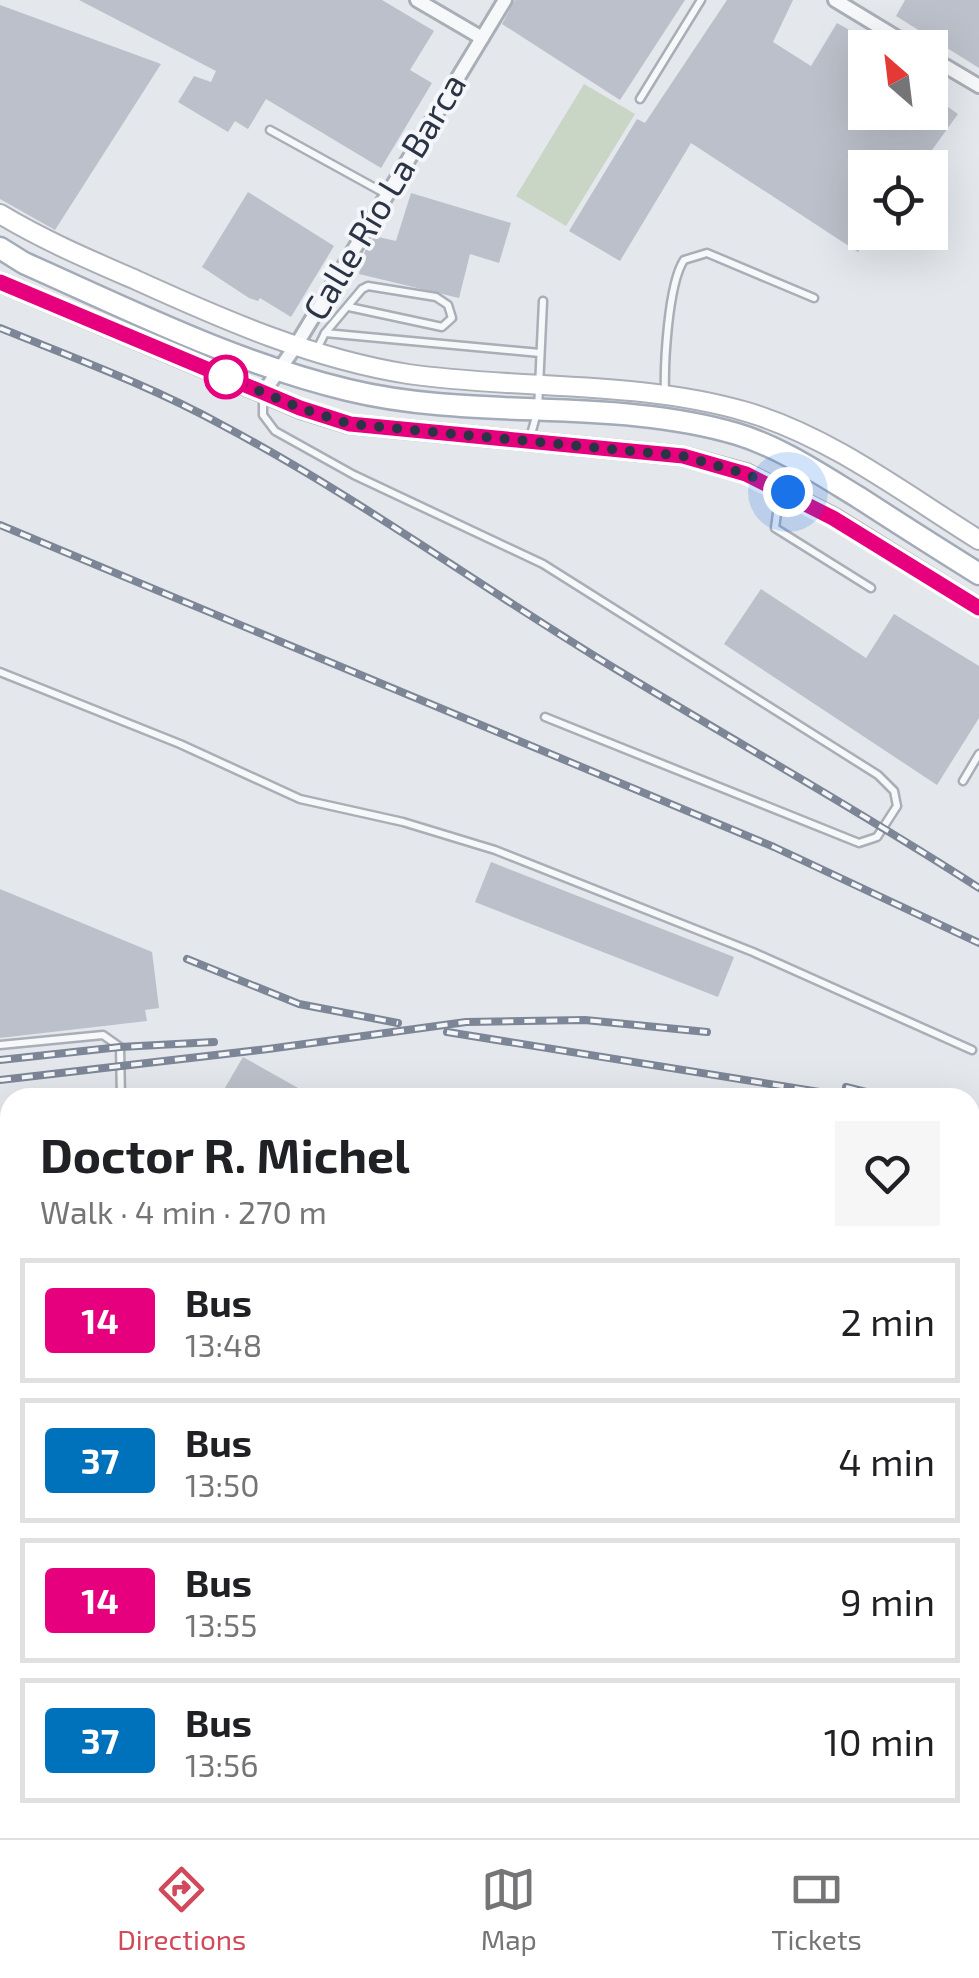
<!DOCTYPE html>
<html lang="en">
<head>
<meta charset="utf-8">
<style>
  body { margin:0; font-family:"Exo 2",sans-serif; background:#f6f6f6; color:#202124; height:100vh; display:flex; flex-direction:column; font-size:38px; white-space:nowrap }
  * { box-sizing:border-box; margin:0 }
  p { font-size:32px; color:#757577 }
  .icon { flex:none; width:55px; height:55px; fill:none; stroke:currentColor; stroke-width:2; stroke-linecap:round; stroke-linejoin:round }
  .map { position:relative; flex:1; overflow:hidden }
  .sheet { position:absolute; left:0px; top:1088px; width:980px; height:752px; display:flex; flex-direction:column; background:#fff; border-radius:30px 30px 0 0; box-shadow:0 10px 40px #0002 }
  .sheet>* { flex:none }
  .badge { padding:0 20px; border-radius:8px; font-size:35px; line-height:65px }
  .needle { width:65px; rotate:332deg }
  .buttons { position:absolute; left:848px; top:30px; display:grid; gap:20px }
  .buttons a { display:grid; place-items:center; width:100px; height:100px; border-radius:0px; background:#fff; box-shadow:0 10px 40px #0002; font-size:50px }
  .you { position:absolute; width:50px; height:50px; margin:-25px; border:8px solid #fff; border-radius:50%; background:#1a73e8; box-shadow:0 0 0 15px #1a73e833 }
  .map>.badge { position:absolute; translate:-50% -50%; box-shadow:0 0 0 5px #fff }
  .round { display:grid; place-items:center; flex:none; width:105px; height:105px; border-radius:0px; background:#f6f6f6 }
  .summary { display:flex; align-items:center; justify-content:space-between; height:170px; padding:0 40px }
  h1 { font-size:48px; font-weight:700; line-height:75px }
  ul { padding:0; list-style:none }
  li { display:flex; align-items:center; gap:30px; height:125px; margin:0 20px 15px; padding:0 20px; border:5px solid #e0e0e0; border-radius:0px }
  li div { flex:1 }
  li b { display:block; font-size:38px }
  li em { font-style:normal }
  li .badge { min-width:110px; font-weight:700; text-align:center }
  .dock { display:flex; justify-content:space-around; align-items:center; height:140px; border-top:2px solid #e0e0e0; background:#fff; font-size:28px; color:#757577 }
  .dock a { display:grid; justify-items:center; gap:5px }
  .dock .on { color:#d1495b }
  .map>svg:first-child { display:block }
</style>
</head>
<body>
<div class="map">
<svg width="979" height="1838" viewBox="0 0 979 1838">
  <rect width="100%" height="100%" fill="#e4e7ec"/>
  <polygon fill="#d2d6de" points="0,1416 10,1422 10,1830 488,1830 484,1838 0,1838"/>
  <polygon fill="#c9d6c5" points="584,84 635,114 566,226 516,196"/>
  <g fill="#bbc0ca">
    <polygon points="79,0 382,0 434,31 410,70 432,83 381,168 266,99 248,129 235,121 228,132 178,102 194,76 211,82 216,71"/>
    <polygon points="515,0 685,0 620,100 502,24"/>
    <polygon points="727,0 793,0 773,42 811,66 837,23 881,48 865,48 865,112 930,112 930,94 958,114 919,168 865,168 865,232 873,232 858,252 691,143 620,261 569,231 637,119 645,123"/>
    <polygon points="905,0 979,0 979,68 896,16"/>
    <polygon points="0,5 161,64 55,230 0,199"/>
    <polygon points="248,192 334,246 291,317 260,298 258,301 249,298 202,267"/>
    <polygon points="411,193 511,223 499,263 470,254 459,298 359,274 365,251 374,236 396,241"/>
    <polygon points="761,589 866,658 894,614 979,666 979,718 937,785 724,644"/>
    <polygon points="491,862 734,957 718,997 475,902"/>
    <polygon points="0,889 152,952 159,1008 145,1010 147,1021 0,1038"/>
    <polygon points="243,1057 316,1098 219,1098"/>
  </g>
  <g fill="none" stroke-linecap="round" stroke-linejoin="round">
    <g stroke="#a9aeb7" stroke-width="11">
      <g id="service">
        <polyline points="640,99 701,0"/>
        <polyline points="270,130 386,194"/>
        <polyline points="325,333 362,289 368,286 436,297 448,305 452,318 442,327 349,307"/>
        <polyline points="316,351 325,333 540,353"/>
        <polyline points="263,394 263,415 275,431 354,475 543,564 878,775 894,791 897,806 877,837 859,843 545,717"/>
        <path d="M 665,394 C 664,364 668,284 684,260 L 707,253 L 814,298"/>
        <polyline points="530,438 538,409 543,301"/>
        <polyline points="804,471 778,506 775,528 871,588"/>
        <polyline points="0,672 180,744 300,799 403,822 495,850 753,952 972,1050"/>
        <polyline points="963,781 979,754"/>
        <polyline points="0,1045 103,1035 120,1047 121,1098"/>
        <polyline points="970,1315 979,1300"/>
        <polyline points="0,1317 10,1303"/>
        <polyline points="970,1572 979,1557"/>
        <polyline points="252,1838 257,1830"/>
        <polyline points="967,1838 979,1818"/>
      </g>
    </g>
    <g stroke="#a9aeb7" stroke-width="18">
      <g id="minor">
        <polyline points="417,0 482,38"/>
        <polyline points="835,0 914,48"/>
        <polyline points="930,57 979,86"/>
        <polyline points="263,393 295,347 505,0"/>
        <polyline points="0,1339 10,1345"/>
        <polyline points="0,1387 10,1393"/>
        <polyline points="732,1830 745,1838"/>
        <polyline points="826,1830 839,1838"/>
      </g>
    </g>
    <g stroke="#a9aeb7" stroke-width="22">
      <g id="secondary">
        <path d="M 0,214 C 43,240 90,260 136,280 C 224,320 313,359 408,374 C 520,390 638,380 747,412 C 831,437 905,494 979,540"/>
        <polyline points="0,282 301,409 349,424 683,456 746,473 833,517 979,608"/>
      </g>
    </g>
    <g stroke="#a3abb8" stroke-width="25">
      <path id="primary" d="M 0,248 L 24,263 C 130,310 235,363 348,390 C 475,421 611,397 737,434 C 780,447 820,474 858,497 C 898,523 939,549 979,574"/>
    </g>
    <use href="#service" stroke="#f7f8fa" stroke-width="6"/>
    <use href="#minor" stroke="#f7f8fa" stroke-width="12"/>
    <use href="#secondary" stroke="#fff" stroke-width="18"/>
    <use href="#primary" stroke="#fff" stroke-width="20"/>
    <g stroke="#7d8696" stroke-width="8">
      <g id="rail">
        <path d="M 0,328 C 74,358 151,386 222,425 C 352,494 471,580 596,657 C 723,735 854,807 979,888"/>
        <polyline points="0,525 774,847 979,943"/>
        <polyline points="187,959 299,1004 398,1023"/>
        <polyline points="447,1032 857,1098"/>
        <polyline points="0,1060 120,1047 214,1042"/>
        <polyline points="0,1080 268,1049 466,1022 585,1020 707,1032"/>
        <polyline points="846,1087 890,1098"/>
        <polyline points="970,1116 979,1118"/>
        <polyline points="0,1367 10,1373"/>
        <polyline points="786,1830 799,1838"/>
      </g>
    </g>
    <use href="#rail" stroke="#f4f6f9" stroke-width="4" stroke-dasharray="11" stroke-linecap="butt"/>
  </g>
  <g fill="none" stroke-linecap="round" stroke-linejoin="round">
    <g stroke="#fff" stroke-width="22">
      <polyline id="line" points="0,282 300,408 350,424 683,456 746,474 833,518 979,608"/>
    </g>
    <use href="#line" stroke="#e6007e" stroke-width="15"/>
    <polyline stroke="#2b3445" stroke-width="10" stroke-dasharray="0 18" points="226,377 300,408 350,424 683,456 746,474 788,492"/>
  </g>
  <circle fill="#fff" stroke="#e6007e" stroke-width="5" cx="226" cy="377" r="20"/>
  <g text-anchor="middle" stroke-width="8" stroke-linejoin="round" paint-order="stroke">
    <g font-size="35" fill="#2b3445" stroke="#f4f6f9">
      <text transform="translate(385 197) rotate(-59)" y="12">Calle Río La Barca</text>
    </g>
  </g>
</svg>
<div class="buttons">
<a><svg class="needle" viewBox="-14 -14 28 28"><path d="M0-13l5 13h-10z" fill="#e53935"/><path d="M0 13l5-13h-10z" fill="#757577"/></svg></a>
<a><svg class="icon" aria-label="locate" viewBox="0 0 24 24"><circle cx="12" cy="12" r="6"/><path d="M12 2v4M12 18v4M2 12h4M18 12h4"/></svg></a>
</div>
<div class="you" style="left:788px;top:492px"></div>
<section class="sheet">
<div class="summary"><div><h1>Doctor R. Michel</h1><p>Walk · 4 min · 270 m</p></div><a class="round"><svg class="icon" aria-label="heart" viewBox="0 0 24 24"><path d="M12 20l-8-8c-3-5 5-10 8-4 3-6 11-1 8 4z"/></svg></a></div>
<ul>
<li><span class="badge" style="background:#e6007e;color:#fff">14</span><div><b>Bus</b><p>13:48</p></div><em>2 min</em></li>
<li><span class="badge" style="background:#0072bc;color:#fff">37</span><div><b>Bus</b><p>13:50</p></div><em>4 min</em></li>
<li><span class="badge" style="background:#e6007e;color:#fff">14</span><div><b>Bus</b><p>13:55</p></div><em>9 min</em></li>
<li><span class="badge" style="background:#0072bc;color:#fff">37</span><div><b>Bus</b><p>13:56</p></div><em>10 min</em></li>
</ul>
</section>
</div>
<nav class="dock">
<a class="on"><svg class="icon" aria-label="directions" viewBox="0 0 24 24"><path d="M12 3l9 9-9 9-9-9zM9 14v-3h6M13 9l2 2-2 2"/></svg>Directions</a>
<a><svg class="icon" aria-label="map" viewBox="0 0 24 24"><path d="M3 6l6-2 6 2 6-2v14l-6 2-6-2-6 2zM9 4v14M15 6v14"/></svg>Map</a>
<a><svg class="icon" aria-label="tickets" viewBox="0 0 24 24"><path d="M3 7h18v10H3zM15 7v10"/></svg>Tickets</a>
</nav>
</body>
</html>
